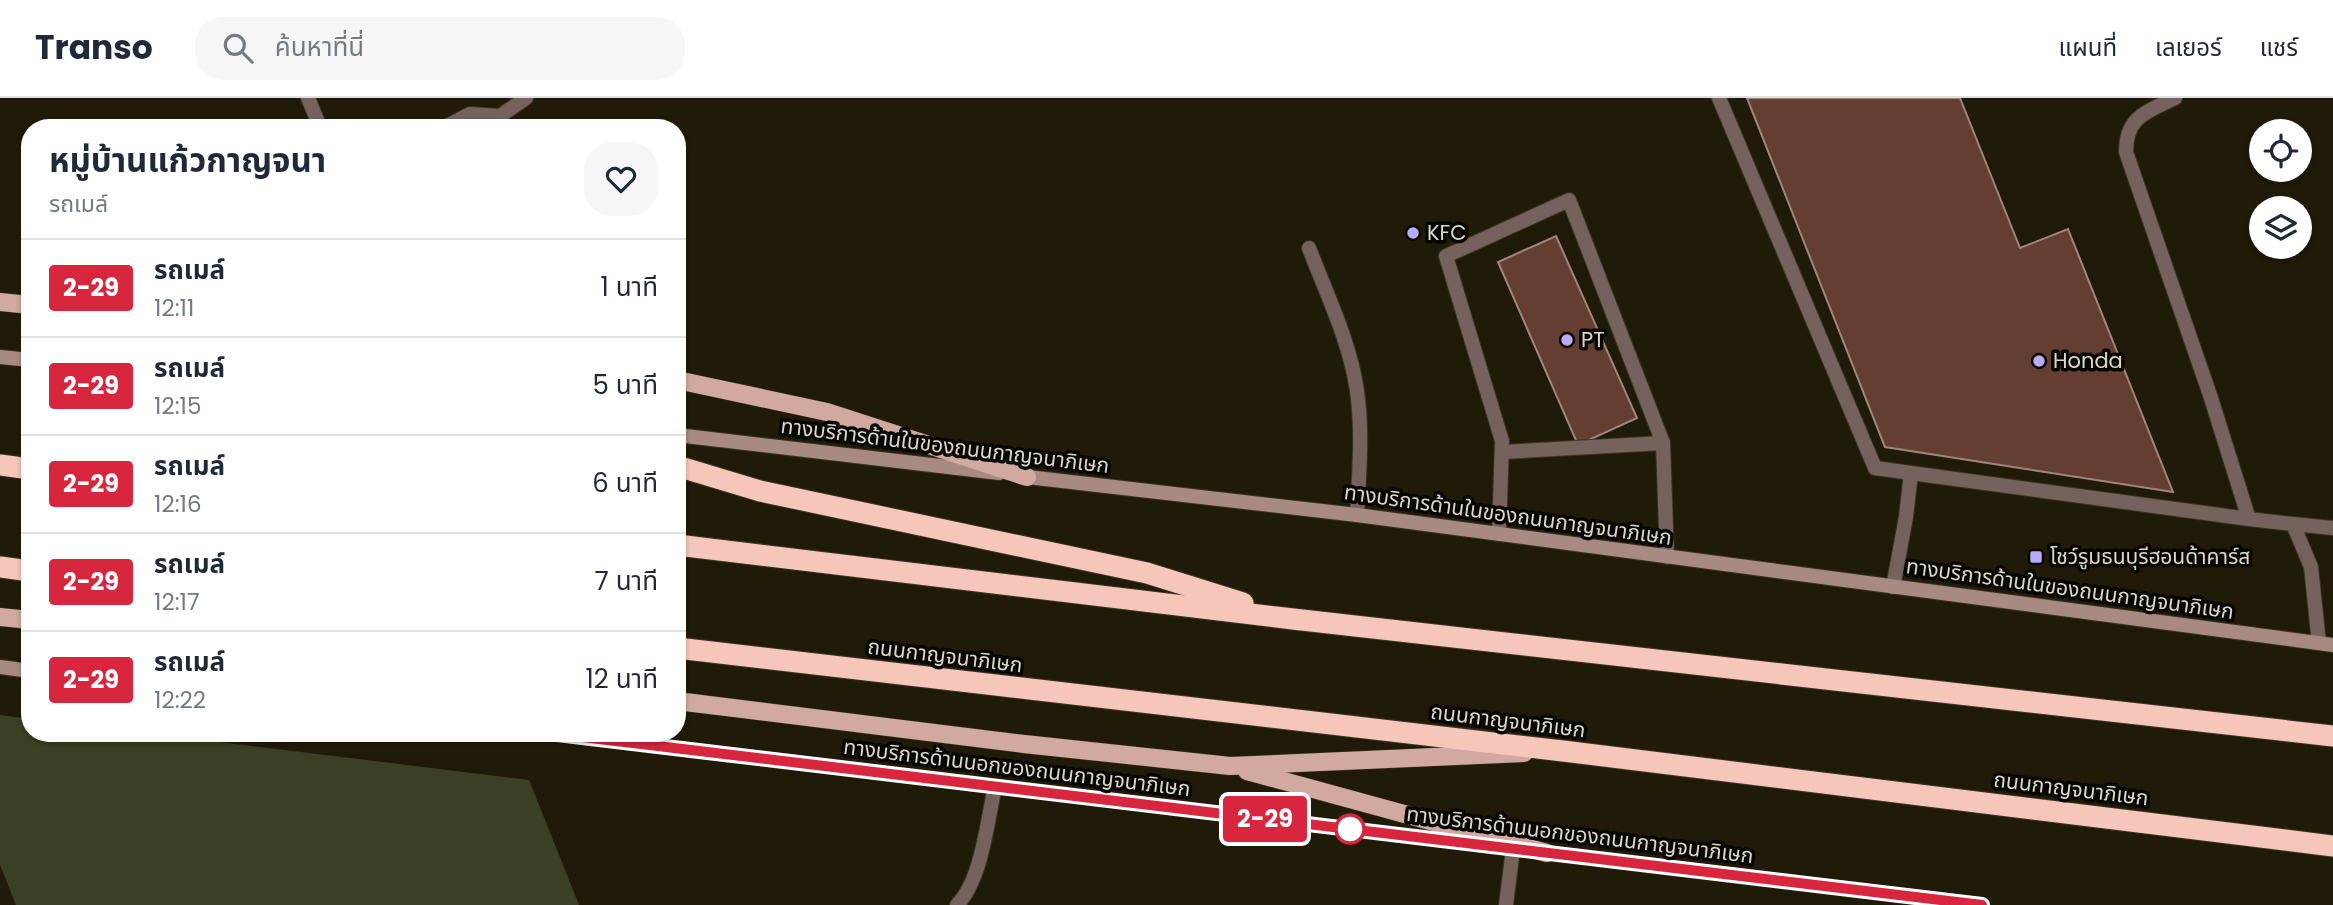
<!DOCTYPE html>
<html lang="th">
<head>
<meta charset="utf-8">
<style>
  body { margin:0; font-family:Poppins,"Noto Sans Thai",sans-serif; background:#f6f6f7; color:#1f2937; height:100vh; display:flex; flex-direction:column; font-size:26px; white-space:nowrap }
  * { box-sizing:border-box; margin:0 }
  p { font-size:23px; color:#747a83 }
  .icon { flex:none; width:38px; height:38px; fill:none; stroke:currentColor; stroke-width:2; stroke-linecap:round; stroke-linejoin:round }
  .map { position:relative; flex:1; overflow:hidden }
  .sheet { position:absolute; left:21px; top:21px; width:665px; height:623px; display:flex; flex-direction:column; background:#fff; border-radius:28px; box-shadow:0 2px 5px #0004 }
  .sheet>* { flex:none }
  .badge { padding:0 14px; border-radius:5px; font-size:24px; line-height:46px }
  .buttons { position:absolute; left:2249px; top:21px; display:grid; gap:14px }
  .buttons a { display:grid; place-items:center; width:63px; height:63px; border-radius:50%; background:#fff; box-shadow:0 2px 5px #0004; font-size:35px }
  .map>.badge { position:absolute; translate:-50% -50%; box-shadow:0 0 0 4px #fff }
  .round { display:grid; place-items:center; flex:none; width:74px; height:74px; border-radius:28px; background:#f6f6f7 }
  .overview { display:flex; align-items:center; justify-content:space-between; height:119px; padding:0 28px }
  h1 { font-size:33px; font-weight:700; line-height:52px }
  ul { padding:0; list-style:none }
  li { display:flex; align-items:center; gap:21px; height:98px; padding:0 28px; border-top:2px solid #e0e1e3 }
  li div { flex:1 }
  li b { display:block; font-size:26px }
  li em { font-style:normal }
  li .badge { min-width:77px; font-weight:700; text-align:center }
  header { display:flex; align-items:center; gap:42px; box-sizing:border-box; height:98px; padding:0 35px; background:#fff; border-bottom:2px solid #e0e1e3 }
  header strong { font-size:33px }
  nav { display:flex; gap:38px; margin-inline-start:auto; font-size:24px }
  .search { width:490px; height:63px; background:#f6f6f7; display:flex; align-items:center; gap:18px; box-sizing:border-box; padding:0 24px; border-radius:28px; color:#747a83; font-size:26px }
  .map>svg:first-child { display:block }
</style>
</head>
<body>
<header>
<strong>Transo</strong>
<div class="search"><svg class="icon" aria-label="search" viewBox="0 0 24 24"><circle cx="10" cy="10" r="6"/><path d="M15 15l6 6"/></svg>ค้นหาที่นี่</div>
<nav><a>แผนที่</a><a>เลเยอร์</a><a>แชร์</a></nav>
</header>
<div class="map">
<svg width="2333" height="807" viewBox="0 0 2333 807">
  <rect width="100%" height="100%" fill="#201b08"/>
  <polygon fill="#3b4024" points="0,617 30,621 30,635 146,635 529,682 579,807 16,807 0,767"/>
  <g fill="#643e30" stroke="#9f867d" stroke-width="2">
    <polygon points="1747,0 1960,0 2020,150 2068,131 2173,394 1885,349"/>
    <polygon points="1556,138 1637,320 1578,347 1498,164"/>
  </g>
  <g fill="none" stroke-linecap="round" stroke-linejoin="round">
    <g stroke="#3a3523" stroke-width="16">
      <g id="lane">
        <polyline points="1719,0 1875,370 1911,375 1906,419 1893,489"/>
        <path d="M 2175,0 C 2147,14 2126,18 2126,54 L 2210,297 L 2249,421 L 2293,426 L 2311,469 L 2319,545"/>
        <path d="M 1309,150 C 1327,197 1350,244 1357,293 C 1363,334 1359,376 1357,417"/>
        <polyline points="1503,354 1663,345"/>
        <polyline points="1911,375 2249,421"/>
        <polyline points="2293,426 2333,430"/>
        <polyline points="1499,436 1502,343 1446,158 1569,102 1663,345 1667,459"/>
        <path d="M 957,807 C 982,782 987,723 995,689"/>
        <polyline points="1506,807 1513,751"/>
      </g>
    </g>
    <g stroke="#3a3523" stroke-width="16">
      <g id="street">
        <polyline points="308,0 318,24"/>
        <polyline points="443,30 470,16 500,18"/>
        <polyline points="494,30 500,18 526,0"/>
      </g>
    </g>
    <g stroke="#3a3523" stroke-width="16">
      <g id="secondary">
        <polyline points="0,259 30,262"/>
        <polyline points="677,337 999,375"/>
        <polyline points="1019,378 1357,417 2333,547"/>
        <polyline points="0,569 30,573"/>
        <polyline points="548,635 1503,749"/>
        <polyline points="1537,754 1982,807"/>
      </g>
    </g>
    <g stroke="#3a3523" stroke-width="19">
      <g id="primary">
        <polyline points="0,204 30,207"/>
        <polyline points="677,282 827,314 1027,379"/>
        <polyline points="0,519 30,522"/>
        <polyline points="677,603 1024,646 1230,668 1524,655"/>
        <polyline points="1247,673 1547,755"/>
      </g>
    </g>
    <g stroke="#3a3523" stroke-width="23">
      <g id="highway">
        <polyline points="0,367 30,371"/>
        <polyline points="677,368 760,393 1147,475 1243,505"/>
        <polyline points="677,447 1293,521 2333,638"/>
        <polyline points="0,469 30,473"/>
        <polyline points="677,550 1563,653 2333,748"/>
      </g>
    </g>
    <use href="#lane" stroke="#75625d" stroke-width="14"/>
    <use href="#street" stroke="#75625d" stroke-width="14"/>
    <use href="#secondary" stroke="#a98a82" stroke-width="14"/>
    <use href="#primary" stroke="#d1a9a0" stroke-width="18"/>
    <use href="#highway" stroke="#f6c6ba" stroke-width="21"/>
  </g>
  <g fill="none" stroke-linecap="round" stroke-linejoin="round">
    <g stroke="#fff" stroke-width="16">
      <polyline id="line" points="549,635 1982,807"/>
    </g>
    <use href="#line" stroke="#d7263d" stroke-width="10"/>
  </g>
  <g fill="#b9abf7" stroke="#080602" stroke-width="2.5">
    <circle cx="1413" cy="135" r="7"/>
    <circle cx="1567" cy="242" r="7"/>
    <circle cx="2039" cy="263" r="7"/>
    <rect x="2029" y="452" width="14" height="14" rx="3.5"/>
  </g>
  <circle fill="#fff" stroke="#d7263d" stroke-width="3.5" cx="1350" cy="731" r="14"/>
  <g text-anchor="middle" stroke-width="7" stroke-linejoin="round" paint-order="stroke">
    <g font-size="21" fill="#dbd8cb" stroke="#080602" text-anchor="start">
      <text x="1427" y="142">KFC</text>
      <text x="1581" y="249">PT</text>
      <text x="2053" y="270">Honda</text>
      <text x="2050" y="466">โชว์รูมธนบุรีฮอนด้าคาร์ส</text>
    </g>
    <g font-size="21" fill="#dbd8cb" stroke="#080602">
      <text transform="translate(945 348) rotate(7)" y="7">ทางบริการด้านในของถนนกาญจนาภิเษก</text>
      <text transform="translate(1508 417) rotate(8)" y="7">ทางบริการด้านในของถนนกาญจนาภิเษก</text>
      <text transform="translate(2070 491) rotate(8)" y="7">ทางบริการด้านในของถนนกาญจนาภิเษก</text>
      <text transform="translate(945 558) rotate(7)" y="7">ถนนกาญจนาภิเษก</text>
      <text transform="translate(1508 623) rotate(7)" y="7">ถนนกาญจนาภิเษก</text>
      <text transform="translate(1017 670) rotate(7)" y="7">ทางบริการด้านนอกของถนนกาญจนาภิเษก</text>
      <text transform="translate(2071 691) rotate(7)" y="7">ถนนกาญจนาภิเษก</text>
      <text transform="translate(1580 737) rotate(7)" y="7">ทางบริการด้านนอกของถนนกาญจนาภิเษก</text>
    </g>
  </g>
</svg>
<div class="buttons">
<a><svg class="icon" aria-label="locate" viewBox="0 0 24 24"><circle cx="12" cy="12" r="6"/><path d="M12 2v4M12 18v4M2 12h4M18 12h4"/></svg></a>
<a><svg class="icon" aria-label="layers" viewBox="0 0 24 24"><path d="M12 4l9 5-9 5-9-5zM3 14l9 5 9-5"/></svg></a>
</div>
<b class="badge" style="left:1265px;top:721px;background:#d7263d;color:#fff">2-29</b>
<section class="sheet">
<div class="overview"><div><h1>หมู่บ้านแก้วกาญจนา</h1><p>รถเมล์</p></div><a class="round"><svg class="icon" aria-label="heart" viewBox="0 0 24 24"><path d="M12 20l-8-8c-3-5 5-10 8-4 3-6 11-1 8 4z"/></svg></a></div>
<ul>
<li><span class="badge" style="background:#d7263d;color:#fff">2-29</span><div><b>รถเมล์</b><p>12:11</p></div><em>1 นาที</em></li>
<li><span class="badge" style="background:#d7263d;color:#fff">2-29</span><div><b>รถเมล์</b><p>12:15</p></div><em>5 นาที</em></li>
<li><span class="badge" style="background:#d7263d;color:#fff">2-29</span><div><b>รถเมล์</b><p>12:16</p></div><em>6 นาที</em></li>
<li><span class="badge" style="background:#d7263d;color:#fff">2-29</span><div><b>รถเมล์</b><p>12:17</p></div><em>7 นาที</em></li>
<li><span class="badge" style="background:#d7263d;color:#fff">2-29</span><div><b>รถเมล์</b><p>12:22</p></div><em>12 นาที</em></li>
</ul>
</section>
</div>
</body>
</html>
